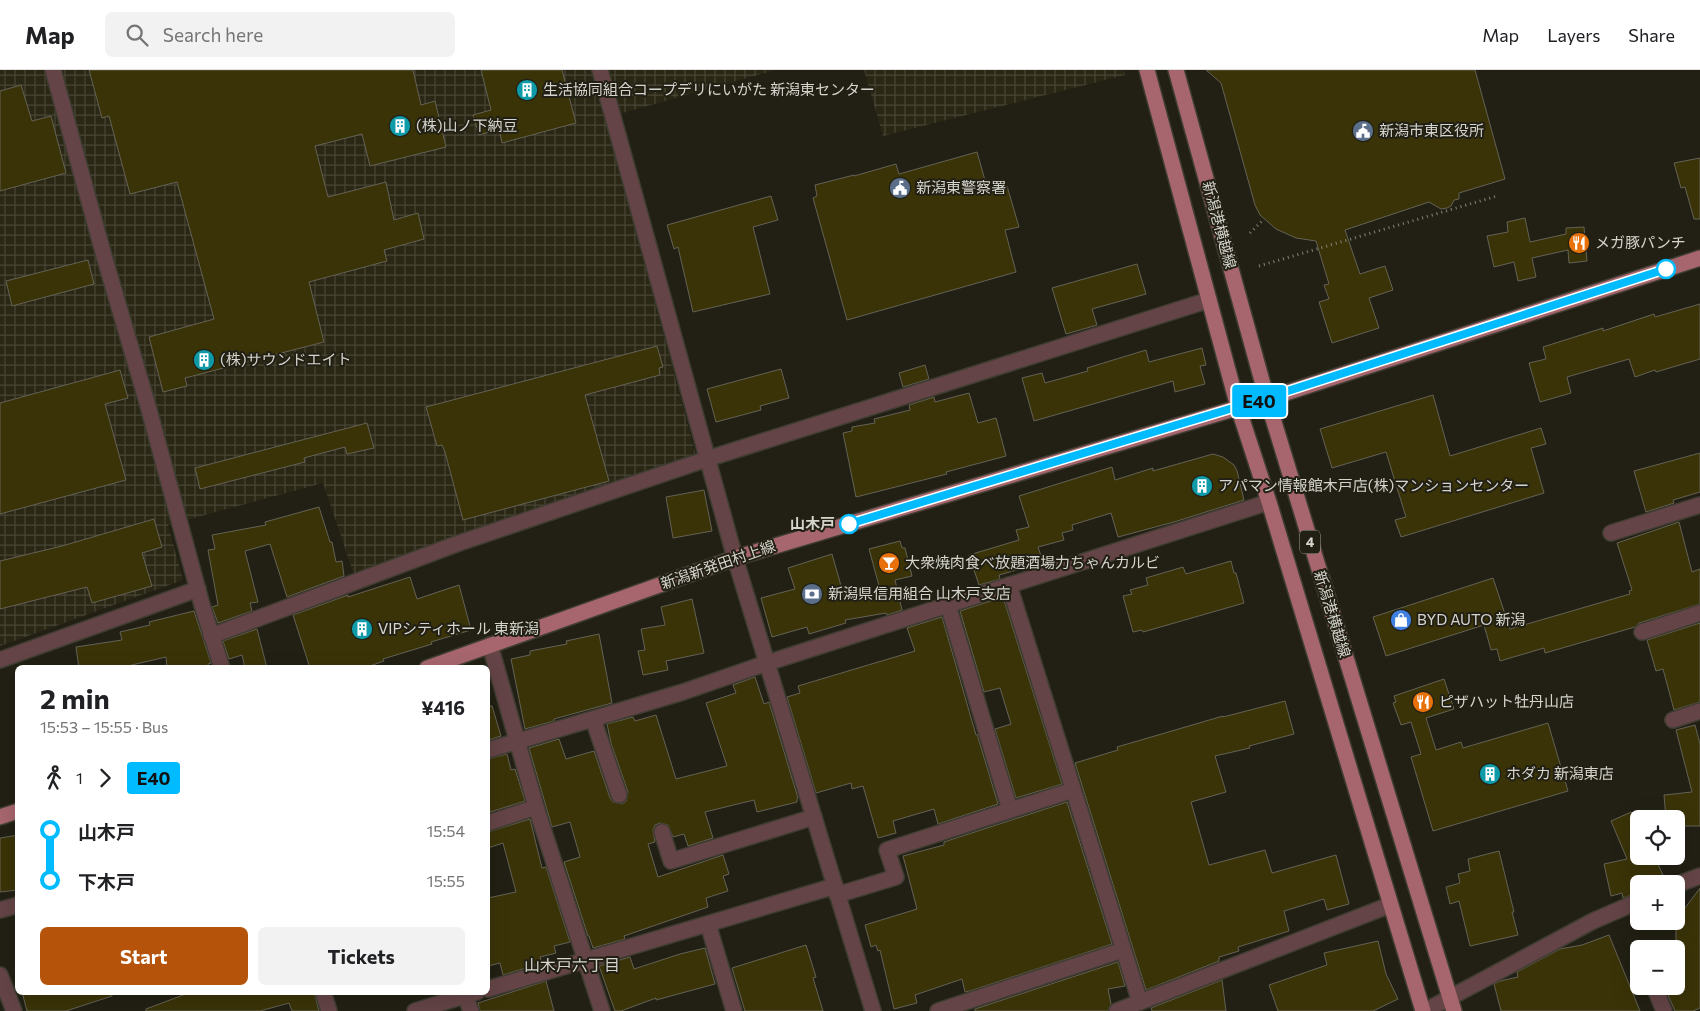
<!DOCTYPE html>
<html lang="en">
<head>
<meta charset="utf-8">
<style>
  body { margin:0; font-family:Commissioner,"Noto Sans JP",sans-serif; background:#f2f2f2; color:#202124; height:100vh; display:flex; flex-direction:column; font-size:19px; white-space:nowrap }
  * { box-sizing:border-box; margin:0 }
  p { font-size:16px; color:#757577 }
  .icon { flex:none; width:28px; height:28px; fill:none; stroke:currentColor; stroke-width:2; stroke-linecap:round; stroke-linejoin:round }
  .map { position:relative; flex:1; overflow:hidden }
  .drawer { position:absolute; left:15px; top:595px; width:475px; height:330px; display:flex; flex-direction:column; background:#fff; border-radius:8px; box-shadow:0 5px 20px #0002 }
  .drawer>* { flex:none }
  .badge { padding:0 10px; border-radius:4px; font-size:18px; line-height:32px }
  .fabs { position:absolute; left:1630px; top:740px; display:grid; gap:10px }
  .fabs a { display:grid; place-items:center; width:55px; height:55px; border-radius:8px; background:#fff; box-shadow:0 5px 20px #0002; font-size:25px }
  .map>.badge { position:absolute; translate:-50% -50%; box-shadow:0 0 0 2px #fff }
  .legs { display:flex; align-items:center; gap:8px; height:55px; padding:0 25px; font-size:16px }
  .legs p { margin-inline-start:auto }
  .headline { display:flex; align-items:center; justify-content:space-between; height:85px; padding:0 25px }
  h1 { font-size:28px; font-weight:700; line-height:38px }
  .cta { display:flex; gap:10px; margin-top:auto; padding:10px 25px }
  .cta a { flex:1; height:58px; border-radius:8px; background:#b45309; color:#fff; font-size:20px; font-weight:700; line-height:58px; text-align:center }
  .cta a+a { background:#f2f2f2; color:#202124 }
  ul { padding:0 25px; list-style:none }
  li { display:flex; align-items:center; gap:18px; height:50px; font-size:19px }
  li i { display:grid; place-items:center; width:8px; height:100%; margin:0 6px; background:currentColor }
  li i::after { content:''; width:12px; height:12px; margin:-6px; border:4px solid; border-radius:50%; background:#fff }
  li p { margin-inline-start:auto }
  li:first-child i { background:linear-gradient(#0000 50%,currentColor 0) }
  li:last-child i { background:linear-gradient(currentColor 50%,#0000 0) }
  header { display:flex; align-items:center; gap:30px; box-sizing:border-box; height:70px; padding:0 25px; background:#fff; border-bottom:1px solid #e0e0e0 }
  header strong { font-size:24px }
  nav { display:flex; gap:28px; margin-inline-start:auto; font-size:18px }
  .search { width:350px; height:45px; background:#f2f2f2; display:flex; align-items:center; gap:12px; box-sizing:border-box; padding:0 18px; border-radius:8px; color:#757577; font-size:19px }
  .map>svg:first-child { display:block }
</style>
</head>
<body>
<header>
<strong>Map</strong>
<div class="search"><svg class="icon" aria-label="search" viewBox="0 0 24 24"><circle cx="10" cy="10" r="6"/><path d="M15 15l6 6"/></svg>Search here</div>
<nav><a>Map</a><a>Layers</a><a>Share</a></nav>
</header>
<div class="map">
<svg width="1700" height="941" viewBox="0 0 1700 941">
  <defs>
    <pattern id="industrial-grid" width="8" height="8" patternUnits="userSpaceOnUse" patternTransform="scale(1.25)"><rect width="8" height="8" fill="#2a2715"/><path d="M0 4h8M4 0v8" fill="none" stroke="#484536"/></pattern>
  </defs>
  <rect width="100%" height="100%" fill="#222014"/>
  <g fill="url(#industrial-grid)">
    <polygon points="0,0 592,0 696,385 354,505 323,413 168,455 183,510 0,576"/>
    <polygon points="609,0 776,0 619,44"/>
    <polygon points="864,0 1124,0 1125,5 883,66"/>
  </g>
  <g fill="#3a3308" stroke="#646255">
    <polygon points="89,0 413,0 421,35 435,31 446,77 370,96 362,64 315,76 328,127 386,112 394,150 418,143 424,169 384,180 387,191 309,212 324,272 185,308 187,316 163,322 149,267 214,249 177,112 130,124 109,46 102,48"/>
    <polygon points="481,0 562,0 576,53 502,73 499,59 479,65 473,45 491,40"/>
    <polygon points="1206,0 1475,0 1505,109 1459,123 1459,129 1454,130 1451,136 1447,138 1441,139 1429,132 1345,160 1360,204 1385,196 1393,220 1369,228 1379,258 1332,273 1319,232 1329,229 1324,215 1329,214 1316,171 1296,168 1276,159 1260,145 1255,135 1221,13"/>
    <polygon points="21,15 32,51 51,46 66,103 0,121 0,21"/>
    <polygon points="977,82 988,121 1007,116 1019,157 1005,160 1016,202 847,250 813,128 817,126 815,115 854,105 854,106 896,94 899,104"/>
    <polygon points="1700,88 1700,149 1694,149 1685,117 1681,118 1674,93"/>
    <polygon points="771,126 778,150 753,157 770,224 693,242 678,177 674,179 667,155"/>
    <polygon points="1525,148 1530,172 1566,164 1566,158 1584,157 1587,191 1569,193 1568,180 1532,188 1536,207 1518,211 1514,192 1494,197 1487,166 1508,162 1507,152"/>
    <polygon points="88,190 94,214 12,236 6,211"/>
    <polygon points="1137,194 1146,224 1092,239 1097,255 1066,264 1052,218"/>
    <polygon points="1700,234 1700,289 1656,302 1655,300 1635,307 1629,289 1567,307 1571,323 1540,332 1529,293 1546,289 1543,277 1603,258 1603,261 1654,244 1655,247"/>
    <polygon points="657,276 663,297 659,298 660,305 585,325 609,411 463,450 445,382 442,375 437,376 426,337"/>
    <polygon points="1202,278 1206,295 1200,296 1205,314 1175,322 1173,311 1034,351 1022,308 1042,303 1045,313 1088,301 1087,298 1146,280 1149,292"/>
    <polygon points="925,295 929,309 903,317 899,303"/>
    <polygon points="781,299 789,328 760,336 761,340 716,352 707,319"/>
    <polygon points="120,300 128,328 105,334 126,410 0,444 0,333"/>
    <polygon points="969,323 978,353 996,348 1006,386 946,402 947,404 856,427 843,363 852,361 852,357 875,353 874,349 910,340 909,335 934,327 935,332"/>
    <polygon points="1433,325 1450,386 1541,358 1546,374 1531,378 1544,423 1401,467 1395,450 1406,447 1386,382 1332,398 1320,359"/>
    <polygon points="367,353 374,378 347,384 345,377 304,388 305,392 200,419 195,398"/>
    <polygon points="1700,383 1700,422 1673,430 1674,433 1646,442 1634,401"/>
    <polygon points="1213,384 1223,387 1234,395 1237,401 1244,430 1174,452 1118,467 1111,443 1072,455 1073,460 1062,463 1064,470 1038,477 1042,489 1026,494 1027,497 999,505 1000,509 979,515 969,485 1019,470 1016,460 1029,457 1019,426 1112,397 1115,410 1153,398 1153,401"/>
    <polygon points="704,420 712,461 673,468 666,427"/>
    <polygon points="319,437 330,472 332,472 336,492 342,491 344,506 287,527 270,474 245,481 258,532 250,533 252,541 218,553 212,537 218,535 208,480 215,479 212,465 266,455 265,452"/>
    <polygon points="154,449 162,477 142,483 152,516 92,533 87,517 0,539 0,491 62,476"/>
    <polygon points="1679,452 1692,502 1700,499 1700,534 1639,553 1635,557 1545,583 1544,578 1500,591 1497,579 1491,580 1484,555 1386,586 1373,547 1493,508 1510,559 1630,524 1629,521 1632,520 1617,473"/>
    <polygon points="900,471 902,478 905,478 912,506 895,510 902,540 887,545 886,543 845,550 846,553 809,564 807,557 772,567 761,528 795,519 788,498 832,484 845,530 881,523 869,479"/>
    <polygon points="1231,491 1234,503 1236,503 1244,533 1143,562 1142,560 1133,562 1123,526 1132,524 1130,520 1148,515 1146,508 1183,497 1186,504"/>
    <polygon points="410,507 417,529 459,515 471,560 431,572 432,574 383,589 384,591 364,598 310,598 293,545 348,525 348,527"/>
    <polygon points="1003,527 1062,714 1016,728 995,659 1011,654 1000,618 984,622 960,541"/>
    <polygon points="692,529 704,583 666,591 668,600 643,605 638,581 645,580 641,559 665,555 661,537"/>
    <polygon points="194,541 211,593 208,594 209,598 167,598 166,587 119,598 79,598 76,577 122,570 120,562 150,555 149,552"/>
    <polygon points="942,547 976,665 977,664 998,734 938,754 934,739 893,751 896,763 878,768 863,716 852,719 851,713 816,723 787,627 800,623 798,616 915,581 907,558"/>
    <polygon points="1700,553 1700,632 1674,640 1663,599 1656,601 1647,570"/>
    <polygon points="257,559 267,598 245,598 242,585 229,589 223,571"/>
    <polygon points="599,564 612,633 554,649 554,651 525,659 511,589 530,585 530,581 567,574 566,571"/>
    <polygon points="755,607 764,634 769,632 798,728 797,729 797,732 757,742 754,730 705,742 713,768 688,776 684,764 673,767 668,755 660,753 655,755 653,760 655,772 648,774 658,807 723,785 729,804 723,806 728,821 706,828 708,837 624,866 625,869 593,878 589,866 588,866 564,792 580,787 570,752 552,757 529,678 559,669 566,689 594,681 610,728 613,732 622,734 626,731 628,722 611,673 607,654 633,647 635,651 656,645 676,709 727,696 706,633 736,623 733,615"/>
    <polygon points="1444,609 1454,639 1426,648 1436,680 1461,672 1463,678 1548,653 1568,721 1433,761 1411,687 1421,684 1411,652 1401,655 1393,633 1396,632 1394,626"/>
    <polygon points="1285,631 1294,664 1249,676 1250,678 1215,686 1226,722 1191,732 1209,795 1265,780 1272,803 1336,785 1349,834 1327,840 1324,829 1284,841 1289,861 1238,877 1239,881 1219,887 1219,891 1146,920 1075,693 1118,680 1117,677 1223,646 1223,647"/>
    <polygon points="488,636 492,636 501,666 488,670"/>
    <polygon points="1695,655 1700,674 1700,756 1676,756 1676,749 1666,749 1664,725 1692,722 1676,660"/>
    <polygon points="507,684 511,700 515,699 525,731 490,742 488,731 488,689"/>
    <polygon points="1067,732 1112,874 970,921 965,922 962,909 915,925 917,933 894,939 880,880 878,881 876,875 871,877 865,855 917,839 903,786 944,775 944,772"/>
    <polygon points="1631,742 1639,775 1639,786 1654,786 1665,809 1639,814 1639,822 1623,828 1622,823 1611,826 1604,794 1627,789 1611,751"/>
    <polygon points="530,749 542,798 546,797 570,872 554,876 556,883 540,887 542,893 503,905 500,893 488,896 488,828 516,822 503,773 488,778 488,762"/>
    <polygon points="18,765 18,820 0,822 0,768"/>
    <polygon points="1499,781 1514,842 1512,842 1518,865 1470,876 1459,831 1450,834 1446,817 1460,813 1458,804 1470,801 1468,789"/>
    <polygon points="1700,818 1700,938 1693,941 1675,941 1664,916 1676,916 1676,850"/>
    <polygon points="1639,841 1639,860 1632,844"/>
    <polygon points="1609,865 1640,941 1501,941 1494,914 1500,911 1518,907 1517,902 1560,879 1582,875"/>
    <polygon points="1378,871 1386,904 1398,929 1373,941 1278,941 1269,915 1327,895 1324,883"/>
    <polygon points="806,875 816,907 813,908 823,941 745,941 732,898"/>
    <polygon points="705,878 715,914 656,930 656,928 621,941 615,941 599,896 630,887 634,899 680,884"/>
    <polygon points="1118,892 1125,916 1108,919 1111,934 1108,941 975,941 975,939"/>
    <polygon points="1222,910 1226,941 1152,941 1151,938"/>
    <polygon points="546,911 554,941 480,941 478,933"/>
    <polygon points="22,922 112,922 112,926 66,941 27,941"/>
    <polygon points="191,922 314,922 319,941 292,941 289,933 260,941 146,941 146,939"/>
  </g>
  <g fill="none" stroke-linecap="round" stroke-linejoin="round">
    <g stroke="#3f3d32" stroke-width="18">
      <g id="minor">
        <polyline points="53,0 104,186 148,336 202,535 222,598"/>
        <polyline points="600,0 735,488 873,941"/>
        <polyline points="1611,463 1700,435"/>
        <polyline points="1009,515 1140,932"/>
        <polyline points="948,535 1010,740"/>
        <polyline points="1642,562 1700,543"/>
        <polyline points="211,566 459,473 707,389 1209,230"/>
        <polyline points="490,575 536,737 602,941"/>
        <polyline points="0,590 198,519"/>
        <polyline points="593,649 619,725"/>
        <polyline points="1673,650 1700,641"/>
        <polyline points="488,680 683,622 767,593 1269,432"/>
        <polyline points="488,753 536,737"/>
        <polyline points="662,762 671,791 814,747"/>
        <polyline points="1676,815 1700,806"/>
        <polyline points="837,825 896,807 887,780 1073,720"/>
        <polyline points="0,840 18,835"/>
        <polyline points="708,854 734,941"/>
        <polyline points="0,905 14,941"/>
        <polyline points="1654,916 1664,941"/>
        <polyline points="488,919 835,816"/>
        <polyline points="323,922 329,941"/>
        <polyline points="465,926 471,941"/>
        <polyline points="415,941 477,922"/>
        <polyline points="938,941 1123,880"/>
        <polyline points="1117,941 1390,835"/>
        <polyline points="1425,941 1593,851 1639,831"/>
      </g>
    </g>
    <g stroke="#3f3d32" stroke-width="18">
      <g id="major">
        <polyline points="1147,0 1238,337 1269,432 1423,941"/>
        <polyline points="1176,0 1267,329 1454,941"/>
        <polyline points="427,598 735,488 1267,329 1700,188"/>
        <polyline points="0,747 18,741"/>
      </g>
    </g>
    <g stroke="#848379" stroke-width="3" stroke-dasharray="1 4" stroke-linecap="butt">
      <polyline points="1250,163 1264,149"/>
      <polyline points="1259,196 1497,126"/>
    </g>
    <use href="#minor" stroke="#644446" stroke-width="15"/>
    <use href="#major" stroke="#a7666d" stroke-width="15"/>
  </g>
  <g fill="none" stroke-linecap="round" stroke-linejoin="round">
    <g stroke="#fff" stroke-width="11">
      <polyline id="line-1" points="849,454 1266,328 1666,199"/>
    </g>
    <use href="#line-1" stroke="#0bf" stroke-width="8"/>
  </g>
  <defs>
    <g id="building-disc" transform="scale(1.125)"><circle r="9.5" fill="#0f9aa8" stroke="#222014"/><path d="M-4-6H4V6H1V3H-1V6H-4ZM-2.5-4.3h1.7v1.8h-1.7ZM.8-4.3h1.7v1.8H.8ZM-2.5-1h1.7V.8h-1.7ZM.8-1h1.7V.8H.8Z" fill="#fff"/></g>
    <g id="civic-disc" transform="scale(1.125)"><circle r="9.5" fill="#5c6f8a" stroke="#222014"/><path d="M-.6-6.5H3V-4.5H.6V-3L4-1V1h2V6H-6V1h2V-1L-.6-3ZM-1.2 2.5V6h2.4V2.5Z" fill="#fff"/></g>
    <g id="restaurant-disc" transform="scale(1.125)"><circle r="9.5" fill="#e8710a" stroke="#222014"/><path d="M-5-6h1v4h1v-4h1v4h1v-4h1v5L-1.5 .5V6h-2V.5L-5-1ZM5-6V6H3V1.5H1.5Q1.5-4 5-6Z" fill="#fff"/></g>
    <g id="bar-disc" transform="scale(1.125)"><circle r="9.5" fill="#e8710a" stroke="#222014"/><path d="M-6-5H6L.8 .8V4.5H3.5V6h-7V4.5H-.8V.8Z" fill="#fff"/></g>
    <g id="bank-disc" transform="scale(1.125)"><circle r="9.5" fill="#5c6f8a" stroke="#222014"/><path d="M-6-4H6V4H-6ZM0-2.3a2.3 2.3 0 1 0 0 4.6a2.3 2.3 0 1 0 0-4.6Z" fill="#fff"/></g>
    <g id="shop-disc" transform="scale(1.125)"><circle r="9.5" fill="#3f7fe0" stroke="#222014"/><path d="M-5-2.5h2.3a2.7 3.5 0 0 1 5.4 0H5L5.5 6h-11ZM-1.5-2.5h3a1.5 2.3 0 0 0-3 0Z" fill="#fff"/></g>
  </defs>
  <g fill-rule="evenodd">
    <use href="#building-disc" x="527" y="20"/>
    <use href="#building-disc" x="400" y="56"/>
    <use href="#civic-disc" x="1363" y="61"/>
    <use href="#civic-disc" x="900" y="118"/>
    <use href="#restaurant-disc" x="1579" y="173"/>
    <use href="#building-disc" x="204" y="290"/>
    <use href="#building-disc" x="1202" y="416"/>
    <use href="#bar-disc" x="889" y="493"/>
    <use href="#bank-disc" x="812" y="524"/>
    <use href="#shop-disc" x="1401" y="550"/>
    <use href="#building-disc" x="362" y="559"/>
    <use href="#restaurant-disc" x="1423" y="632"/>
    <use href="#building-disc" x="1490" y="704"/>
  </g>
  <g fill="#fff" stroke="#0bf" stroke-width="2.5">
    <circle cx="1666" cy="199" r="9"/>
    <circle cx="849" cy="454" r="9"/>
  </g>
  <g text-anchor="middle" stroke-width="4" stroke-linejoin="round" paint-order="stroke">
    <rect fill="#222014" stroke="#9f9e96" stroke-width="1" x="1300" y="460.5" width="20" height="23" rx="4"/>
    <g font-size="14" font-weight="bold" fill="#d5d4cd">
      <text x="1310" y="477">4</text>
    </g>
    <g font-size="15" fill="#d5d4cd" stroke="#222014" text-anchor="start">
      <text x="543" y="25">生活協同組合コープデリにいがた 新潟東センター</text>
      <text x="416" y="61">(株)山ノ下納豆</text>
      <text x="1379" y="66">新潟市東区役所</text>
      <text x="916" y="123">新潟東警察署</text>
      <text x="1595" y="178">メガ豚パンチ</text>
      <text x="220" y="295">(株)サウンドエイト</text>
      <text x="1218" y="421">アパマン情報館木戸店(株)マンションセンター</text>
      <text x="905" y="498">大衆焼肉食べ放題酒場力ちゃんカルビ</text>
      <text x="828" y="529">新潟県信用組合 山木戸支店</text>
      <text x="1417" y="555">BYD AUTO 新潟</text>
      <text x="378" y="564">VIPシティホール 東新潟</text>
      <text x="1439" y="637">ピザハット牡丹山店</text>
      <text x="1506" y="709">ホダカ 新潟東店</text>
    </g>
    <g font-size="15" fill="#d5d4cd" stroke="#222014">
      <text transform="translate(1219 155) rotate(75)" y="5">新潟港横越線</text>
      <text transform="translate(718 495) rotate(-19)" y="5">新潟新発田村上線</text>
      <text transform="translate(1332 544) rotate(73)" y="5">新潟港横越線</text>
    </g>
    <g font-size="15" font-weight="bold" fill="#d5d4cd" stroke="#222014" text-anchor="end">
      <text x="835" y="459">山木戸</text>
    </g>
    <g font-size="16" fill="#d5d4cd" stroke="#222014">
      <text x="572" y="901">山木戸六丁目</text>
    </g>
  </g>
</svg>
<div class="fabs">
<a><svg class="icon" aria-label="locate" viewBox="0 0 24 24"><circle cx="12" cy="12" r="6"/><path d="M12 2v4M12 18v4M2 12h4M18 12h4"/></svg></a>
<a>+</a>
<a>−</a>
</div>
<b class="badge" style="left:1259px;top:331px;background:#0bf;color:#111">E40</b>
<section class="drawer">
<div class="headline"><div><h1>2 min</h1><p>15:53 – 15:55 · Bus</p></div><b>¥416</b></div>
<div class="legs"><svg class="icon" aria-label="walk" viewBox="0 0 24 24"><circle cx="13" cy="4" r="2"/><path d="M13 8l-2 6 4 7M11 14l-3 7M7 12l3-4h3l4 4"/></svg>1<svg class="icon" aria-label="forward" viewBox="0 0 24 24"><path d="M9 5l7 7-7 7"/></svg><b class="badge" style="background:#0bf;color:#111">E40</b></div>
<ul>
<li><i style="color:#0bf"></i><b>山木戸</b><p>15:54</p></li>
<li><i style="color:#0bf"></i><b>下木戸</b><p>15:55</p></li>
</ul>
<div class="cta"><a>Start</a><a>Tickets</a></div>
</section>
</div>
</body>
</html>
